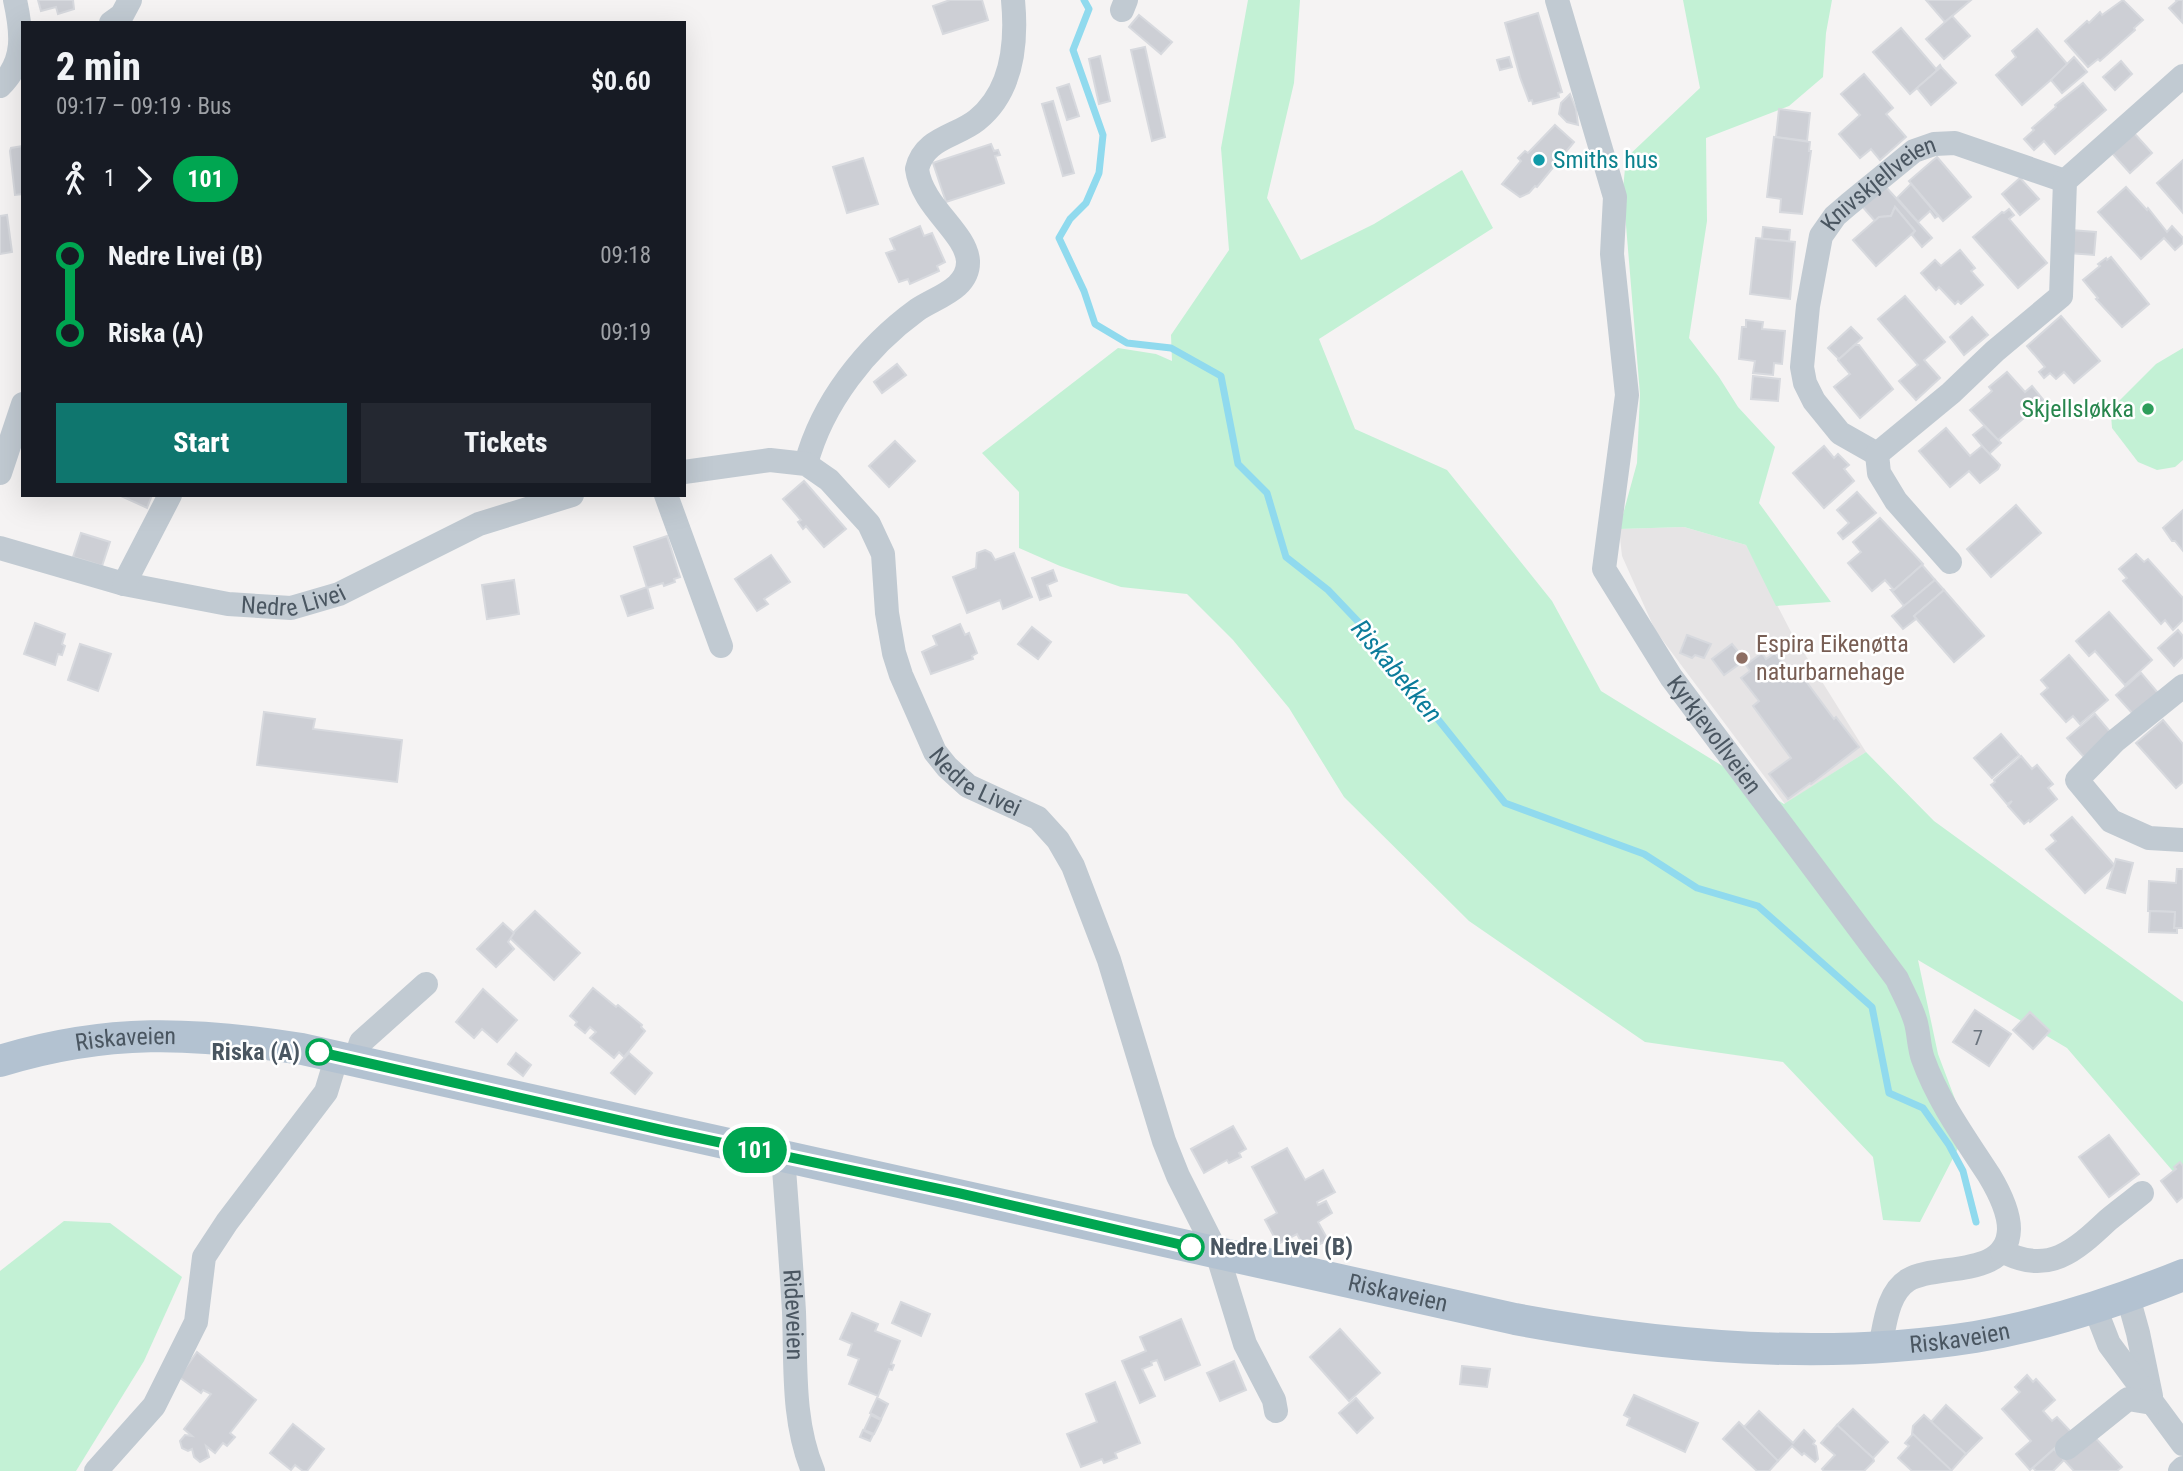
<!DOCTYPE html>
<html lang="en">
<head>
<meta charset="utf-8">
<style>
  body { margin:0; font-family:"Roboto Condensed",sans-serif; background:#242831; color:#f1f3f6; height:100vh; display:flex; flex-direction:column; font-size:26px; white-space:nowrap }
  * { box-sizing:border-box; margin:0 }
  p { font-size:23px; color:#9ea1a6 }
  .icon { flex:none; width:38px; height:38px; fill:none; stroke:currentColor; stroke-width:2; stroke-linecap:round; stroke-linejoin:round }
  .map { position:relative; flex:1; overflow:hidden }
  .panel { position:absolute; left:21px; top:21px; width:665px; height:476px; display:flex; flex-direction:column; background:#171b24; border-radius:0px; box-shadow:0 7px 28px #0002 }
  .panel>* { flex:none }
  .badge { padding:0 14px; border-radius:23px; font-size:24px; line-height:46px }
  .map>.badge { position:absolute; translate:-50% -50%; box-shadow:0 0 0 4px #fff }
  .legs { display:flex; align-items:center; gap:10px; height:77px; padding:0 35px; font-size:23px }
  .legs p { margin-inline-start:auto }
  .overview { display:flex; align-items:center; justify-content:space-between; height:119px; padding:0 35px }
  h1 { font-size:38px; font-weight:800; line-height:52px }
  .cta { display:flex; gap:14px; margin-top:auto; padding:14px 35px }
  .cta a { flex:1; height:80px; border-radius:0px; background:#0f766e; color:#fff; font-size:28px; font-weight:800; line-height:80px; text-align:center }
  .cta a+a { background:#242831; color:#f1f3f6 }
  ul { padding:0 35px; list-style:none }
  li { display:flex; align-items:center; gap:24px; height:77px; font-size:26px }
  li i { display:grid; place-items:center; width:10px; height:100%; margin:0 9px; background:currentColor }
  li i::after { content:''; width:18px; height:18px; margin:-9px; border:5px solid; border-radius:50%; background:#171b24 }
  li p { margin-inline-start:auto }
  li:first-child i { background:linear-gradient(#0000 50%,currentColor 0) }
  li:last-child i { background:linear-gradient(currentColor 50%,#0000 0) }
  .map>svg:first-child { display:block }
</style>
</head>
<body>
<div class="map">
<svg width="2183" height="1471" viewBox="0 0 2183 1471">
  <rect width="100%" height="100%" fill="#f5f3f3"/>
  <polygon fill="#e6e4e5" points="1684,527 1746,545 1791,632 1866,752 1785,804 1655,630 1622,556 1619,529"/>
  <g fill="#c3f1d5">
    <polygon points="1248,0 1300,0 1294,83 1267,198 1301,260 1374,224 1462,170 1493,228 1319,339 1355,429 1447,470 1552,601 1601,691 1784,804 1866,752 1934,821 2183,1002 2183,1183 2067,1048 1918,960 1938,1054 1967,1131 1920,1222 1883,1220 1873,1157 1783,1062 1645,1042 1469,921 1344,797 1289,708 1233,640 1187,594 1121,587 1060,566 1019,548 1019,492 982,453 1118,348 1156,354 1172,361 1171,335 1229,250 1221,148"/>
    <polygon points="1683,0 1832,0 1826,33 1823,77 1789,106 1706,138 1707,221 1689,338 1719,377 1738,407 1775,447 1759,503 1831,602 1776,606 1746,545 1684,527 1619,529 1637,463 1640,394 1623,189 1626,158 1700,88"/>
    <polygon points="2183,348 2183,460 2175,467 2157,470 2138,462 2112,428 2111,415 2117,403 2156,364"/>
    <polygon points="64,1221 110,1223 182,1277 144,1361 76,1471 0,1471 0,1271"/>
  </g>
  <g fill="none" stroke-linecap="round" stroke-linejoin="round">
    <polyline stroke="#90daee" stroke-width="7" points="1084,0 1089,9 1073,50 1103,135 1099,173 1086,203 1070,219 1059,238 1084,291 1095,324 1127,343 1171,348 1221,376 1238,464 1267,493 1286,557 1328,590 1368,632 1505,803 1644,854 1697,888 1758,906 1872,1007 1889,1093 1923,1108 1949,1145 1963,1171 1976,1222"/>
  </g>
  <g fill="#cdcfd5" stroke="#d7d9de" stroke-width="2">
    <polygon points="38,0 73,0 74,9 58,14 56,7 41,11"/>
    <polygon points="950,0 982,0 988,20 943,34 933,6"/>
    <polygon points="1926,0 1971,0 1945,22"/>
    <polygon points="2123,0 2143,20 2134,28 2135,30 2100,61 2098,59 2088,67 2065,41 2087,21 2089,23 2100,12 2102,15"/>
    <polygon points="2176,0 2183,0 2182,22 2169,8 2177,1"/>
    <polygon points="1538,13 1562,92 1558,93 1559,97 1533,104 1532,100 1529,101 1520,77 1505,23"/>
    <polygon points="1139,15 1172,42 1161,54 1129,27"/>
    <polygon points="1952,16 1970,36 1944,59 1926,39"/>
    <polygon points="1901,28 1936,69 1940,65 1941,67 1910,94 1873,52"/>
    <polygon points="2037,29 2068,65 2022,105 1996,75 2016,57 2012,51"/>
    <polygon points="1145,47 1165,137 1152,141 1131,50"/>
    <polygon points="1100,56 1110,101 1099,104 1089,59"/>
    <polygon points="1509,57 1512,67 1500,70 1497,60"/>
    <polygon points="2074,57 2087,72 2062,93 2051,80"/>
    <polygon points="2121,61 2132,74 2115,90 2103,77"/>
    <polygon points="1941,67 1956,83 1931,105 1917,88"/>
    <polygon points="1864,74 1893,108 1886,114 1906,137 1880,160 1871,149 1860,158 1839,134 1860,115 1841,94"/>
    <polygon points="2083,83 2106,110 2055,154 2044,141 2034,150 2024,139 2034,130 2032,128 2056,107 2055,105"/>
    <polygon points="1069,84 1079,116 1067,120 1057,88"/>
    <polygon points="1570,94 1576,109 1578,125 1567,122 1559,114 1561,103"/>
    <polygon points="1053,101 1074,173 1063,176 1042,104"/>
    <polygon points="1779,109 1810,113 1807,141 1776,137"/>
    <polygon points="1555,125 1574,142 1537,187 1535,186 1529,193 1520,197 1502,184 1521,161 1518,158 1525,151 1528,153"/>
    <polygon points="2134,133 2152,153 2130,173 2112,153"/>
    <polygon points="1774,137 1810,142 1809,151 1811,151 1802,214 1780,212 1781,199 1767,197"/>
    <polygon points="991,144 994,151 998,150 1000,155 995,156 1004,183 946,202 933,163"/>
    <polygon points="23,146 23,194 15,195 10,151 11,148"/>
    <polygon points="1937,157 1971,197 1943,221 1909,181"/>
    <polygon points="863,158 878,204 847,213 833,167"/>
    <polygon points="2183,160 2183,213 2157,183"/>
    <polygon points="2020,178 2039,199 2020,215 2002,194"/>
    <polygon points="1911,184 1938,216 1935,218 1930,211 1918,222 1897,198"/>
    <polygon points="1885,186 1932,238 1922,247 1912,235 1915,231 1895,207 1891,216 1879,217 1875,221 1862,206"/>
    <polygon points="2126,187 2147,210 2148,208 2167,232 2172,226 2183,238 2183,243 2175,250 2164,238 2141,259 2098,212"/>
    <polygon points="1895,207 1915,231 1876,266 1853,240 1879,217 1891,216"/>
    <polygon points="2009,209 2014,215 2009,219 2047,263 2018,288 1973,237 2002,212 2004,213"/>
    <polygon points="7,215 12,252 0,254 0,216"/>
    <polygon points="920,226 924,236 932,233 945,262 937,266 939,271 910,284 908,279 899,282 886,253 895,250 890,239"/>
    <polygon points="1763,227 1790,230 1789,241 1762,239"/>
    <polygon points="2070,230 2096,232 2094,255 2069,253"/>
    <polygon points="1756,238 1795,242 1790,299 1750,294"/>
    <polygon points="1960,250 1975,268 1971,271 1983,285 1961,304 1958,301 1955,304 1939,287 1936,290 1921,273 1935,260 1941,266"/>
    <polygon points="2111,257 2149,304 2122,327 2096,299 2098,298 2083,280 2100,266 2098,264 2106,258 2107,260"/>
    <polygon points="1905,296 1945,342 1924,360 1940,378 1916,400 1899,381 1918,365 1878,319"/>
    <polygon points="2061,316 2100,361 2074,383 2064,372 2056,379 2050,373 2044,378 2039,372 2045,367 2027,346"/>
    <polygon points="1972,317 1988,335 1964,355 1950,337"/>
    <polygon points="1746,320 1763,322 1762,329 1785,331 1782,364 1774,363 1773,375 1753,373 1755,361 1739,359 1742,327 1746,327"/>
    <polygon points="1851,327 1862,338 1839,359 1828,348"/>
    <polygon points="1855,345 1859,345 1893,389 1860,418 1834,387 1850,374 1838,360"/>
    <polygon points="897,364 906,375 882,393 874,382"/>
    <polygon points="2007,372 2025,392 2032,386 2045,402 2038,409 2037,407 1998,440 1970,410 1992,391 1989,387"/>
    <polygon points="1753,376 1780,379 1778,401 1751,399"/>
    <polygon points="1984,426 2001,443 1989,454 1973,435"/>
    <polygon points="1946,428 1970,456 1982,446 2000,465 1998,469 1980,483 1969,471 1950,487 1919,451"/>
    <polygon points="895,441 915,461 889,487 869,466"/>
    <polygon points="1824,446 1834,458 1838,454 1849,465 1844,469 1854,481 1824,508 1793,473"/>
    <polygon points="804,481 846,529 824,547 806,526 803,529 798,522 801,520 783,499"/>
    <polygon points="1857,492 1876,513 1843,539 1838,533 1849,523 1837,510"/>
    <polygon points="119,495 152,495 147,508"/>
    <polygon points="2016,505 2041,533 1991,577 1967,549"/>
    <polygon points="2183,510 2183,551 2175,541 2172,541 2163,528"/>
    <polygon points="1880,518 1923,564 1894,590 1885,580 1872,591 1848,563 1861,552 1853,542"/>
    <polygon points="81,533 110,542 102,566 73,557"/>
    <polygon points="667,536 680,577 674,579 675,582 664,586 663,583 647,588 634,547"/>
    <polygon points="985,550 991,553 995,560 1014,553 1032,597 1003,609 1000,600 967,613 953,577 976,568 977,553"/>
    <polygon points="2136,554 2144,562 2148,559 2183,598 2183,620 2173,630 2165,620 2161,624 2123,581 2127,578 2119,569"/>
    <polygon points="771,555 790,582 764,599 768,604 757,611 735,579"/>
    <polygon points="1922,565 1935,580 1904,606 1891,590 1894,590"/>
    <polygon points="1053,570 1057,581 1047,585 1051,596 1040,600 1032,578"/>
    <polygon points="514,580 519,614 487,619 482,585"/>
    <polygon points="1935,580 1944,590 1914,616 1916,619 1903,629 1892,616"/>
    <polygon points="647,587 653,608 628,616 621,596"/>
    <polygon points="1944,590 1984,636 1954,662 1914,616"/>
    <polygon points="2109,612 2152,660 2125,685 2095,651 2089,656 2076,641"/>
    <polygon points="35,623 65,634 62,644 65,646 62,655 58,654 55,665 24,654"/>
    <polygon points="960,624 965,635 969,633 977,653 972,656 973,659 931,674 922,652 937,645 933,636"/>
    <polygon points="1032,627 1051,642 1038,659 1018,644"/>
    <polygon points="2178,630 2183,636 2183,657 2174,666 2158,648"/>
    <polygon points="1687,635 1711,644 1704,658 1695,655 1692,658 1680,653"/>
    <polygon points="80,644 111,654 98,691 68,680"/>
    <polygon points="1732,644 1745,660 1724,675 1712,659"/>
    <polygon points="1762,653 1766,659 1775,653 1792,677 1799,672 1834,719 1836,717 1859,747 1811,784 1810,783 1788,799 1769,774 1791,758 1753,706 1759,701 1741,678 1750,671 1746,665"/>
    <polygon points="2069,655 2108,700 2080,724 2073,716 2066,722 2041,694 2048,688 2041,680"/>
    <polygon points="2141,673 2158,693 2134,715 2116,695"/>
    <polygon points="264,712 315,719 313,729 402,740 397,782 257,765"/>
    <polygon points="2095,714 2111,733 2084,757 2067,738"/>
    <polygon points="2163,720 2183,744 2183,782 2176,788 2136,743"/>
    <polygon points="2001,734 2019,755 1992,778 1974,758"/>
    <polygon points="2021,756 2032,769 2037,765 2053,784 2048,788 2057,799 2030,822 2029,820 2024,824 2008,806 2012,801 2007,804 1991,785 1995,782 1994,780"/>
    <polygon points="2072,817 2115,866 2085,893 2046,849 2056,841 2051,835"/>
    <polygon points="2116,859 2133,863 2125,893 2107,888"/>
    <polygon points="2177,869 2183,869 2183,928 2174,928 2175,912 2148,911 2149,881 2176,883"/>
    <polygon points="535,911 580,953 554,980 509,937"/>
    <polygon points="2150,911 2175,912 2174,928 2177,928 2177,933 2149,932"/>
    <polygon points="503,923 514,933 508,942 514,949 496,967 477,949"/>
    <polygon points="593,988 616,1007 618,1005 642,1025 641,1027 645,1031 624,1057 619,1052 614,1058 590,1038 596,1032 590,1027 585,1033 575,1025 577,1022 570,1016"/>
    <polygon points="483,989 517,1020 497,1042 482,1029 474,1038 456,1022"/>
    <polygon points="1975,1010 2011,1034 1989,1066 1953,1042"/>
    <polygon points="2030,1012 2050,1031 2033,1049 2013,1030"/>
    <polygon points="516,1053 531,1065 523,1076 508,1064"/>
    <polygon points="629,1053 652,1073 635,1094 611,1073"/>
    <polygon points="1233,1126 1246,1149 1239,1153 1241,1157 1229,1163 1227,1160 1204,1173 1191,1149"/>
    <polygon points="2109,1135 2139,1174 2109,1197 2079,1157"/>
    <polygon points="1287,1148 1305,1180 1323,1170 1335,1192 1317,1202 1318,1205 1326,1201 1332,1213 1318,1222 1328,1240 1306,1251 1297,1234 1278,1244 1265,1220 1277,1213 1252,1167"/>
    <polygon points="2180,1162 2183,1166 2183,1197 2177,1202 2161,1181 2176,1169 2174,1167"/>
    <polygon points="901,1302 930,1314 921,1336 892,1323"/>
    <polygon points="852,1313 878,1324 875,1331 900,1341 891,1364 894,1365 892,1370 889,1369 878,1396 849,1384 859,1359 848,1355 852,1344 840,1339"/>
    <polygon points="1181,1319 1200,1365 1165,1380 1157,1360 1151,1362 1152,1365 1142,1369 1155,1396 1140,1403 1122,1361 1146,1351 1140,1337"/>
    <polygon points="1340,1329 1380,1373 1349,1401 1310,1357"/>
    <polygon points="197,1352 256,1400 230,1433 235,1437 227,1446 223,1443 215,1453 206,1446 209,1457 200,1462 194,1457 192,1449 188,1451 182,1448 180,1441 185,1435 192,1436 184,1429 211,1394 203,1390 201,1393 179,1377"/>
    <polygon points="1234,1361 1246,1390 1220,1401 1207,1373"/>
    <polygon points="1462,1366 1490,1369 1487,1387 1460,1384"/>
    <polygon points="2027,1375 2033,1382 2036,1379 2055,1400 2043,1411 2052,1421 2057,1417 2072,1433 2030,1470 2016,1454 2031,1441 2002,1409 2020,1392 2015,1387"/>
    <polygon points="1115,1382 1140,1443 1115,1453 1117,1458 1104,1463 1102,1459 1081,1467 1067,1434 1097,1422 1086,1394"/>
    <polygon points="1634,1395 1698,1423 1685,1452 1627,1425 1630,1418 1624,1415"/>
    <polygon points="877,1398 888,1404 881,1419 870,1413"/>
    <polygon points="1356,1398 1373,1418 1357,1433 1339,1413"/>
    <polygon points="1946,1405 1982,1438 1966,1454 1931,1422"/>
    <polygon points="1853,1409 1888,1442 1873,1458 1837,1425"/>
    <polygon points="1759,1411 1793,1443 1804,1430 1815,1441 1813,1444 1816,1446 1818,1459 1815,1462 1804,1453 1802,1455 1792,1446 1778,1461 1744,1427"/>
    <polygon points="871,1415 881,1420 874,1434 864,1430"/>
    <polygon points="1924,1415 1966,1454 1951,1471 1912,1434 1913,1426"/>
    <polygon points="1739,1422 1778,1461 1769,1471 1757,1471 1723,1439"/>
    <polygon points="293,1424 324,1449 307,1471 303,1471 295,1465 291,1470 270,1453"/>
    <polygon points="1837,1425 1873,1458 1874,1461 1864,1471 1824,1471 1822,1469 1835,1455 1821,1443"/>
    <polygon points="863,1430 873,1435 870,1441 860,1437"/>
    <polygon points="2091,1433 2122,1467 2117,1471 2074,1471 2063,1459"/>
    <polygon points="1913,1434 1951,1470 1950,1471 1912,1471 1898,1458 1909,1446 1905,1443"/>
    <polygon points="2054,1449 2064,1460 2053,1471 2036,1471 2033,1468"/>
  </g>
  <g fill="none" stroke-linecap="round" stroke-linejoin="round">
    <g stroke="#c1cad2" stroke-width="24">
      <path id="s1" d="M 1557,0 L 1615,197 L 1612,254 L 1627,395 L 1604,569 L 1671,677 L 1897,979 C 1903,993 1912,1008 1916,1023 C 1919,1035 1919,1048 1923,1059 C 1938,1101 1965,1138 1989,1175 C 1998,1190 2009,1211 2009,1229 C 2008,1279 1936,1263 1908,1280 C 1887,1293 1885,1325 1880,1347"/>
      <polyline points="1122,10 1126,0"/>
      <polyline points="111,23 122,15 130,0"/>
      <path d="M 0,86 C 26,61 22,32 15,0"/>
      <path id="s2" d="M 1877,454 L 1840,433 L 1814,401 L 1805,383 L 1802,367 L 1808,306 L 1821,236 L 1835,216 L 1849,204 L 1914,151 L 1934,144 L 1955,143 L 2065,181"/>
      <path d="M 806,464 C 822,403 866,347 917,310 C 936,297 969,289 968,261 C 966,232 922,207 917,169 C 924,138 956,137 977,120 C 1013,91 1017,42 1013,0"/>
      <path id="s3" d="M 684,472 L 770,460 L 806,464 L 829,480 L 869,524 L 883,554 L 887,613 L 894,653 L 901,675 L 935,752 L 947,767 L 968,786 L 1038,818 L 1058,840 L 1073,866 L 1109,960 L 1164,1141 L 1178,1176 L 1217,1253 L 1245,1344 L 1274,1400 L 1276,1411"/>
      <polyline points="0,473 23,404"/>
      <polyline points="666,495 721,646"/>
      <path id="s4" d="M 0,548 L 124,584 L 228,604 L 291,608 L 339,594 L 479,524 L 572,495"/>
      <polyline points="1950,562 1896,501 1879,473 1877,454 1951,393 1995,351 2061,296 2065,181 2183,76"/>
      <polyline points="124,584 170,495"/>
      <polyline points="2183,686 2115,741 2077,780 2111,821 2149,838 2183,840"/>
      <polyline points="355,1060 361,1042 426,984"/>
      <path id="s5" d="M 783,1156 C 787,1208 791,1260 794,1312 C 796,1365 792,1421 813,1471"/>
      <path d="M 2002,1251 C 2048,1276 2075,1251 2108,1220 C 2119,1211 2131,1202 2142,1193"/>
      <polyline points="2128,1297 2138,1333 2151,1396"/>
      <polyline points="2095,1308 2109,1344 2183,1444"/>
      <polyline points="2067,1448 2128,1399 2152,1403"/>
      <polyline points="96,1471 154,1406 196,1322 204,1257 227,1222 326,1092 337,1056"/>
      <polyline points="2180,1471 2183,1468"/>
    </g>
    <path stroke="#b3c2d1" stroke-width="32" id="s6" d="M 0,1061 C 107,1028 193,1032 302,1049 L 1515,1319 C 1665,1347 1823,1361 1975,1337 C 2047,1325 2116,1302 2183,1275"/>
  </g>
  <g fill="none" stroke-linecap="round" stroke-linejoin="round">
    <g stroke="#fff" stroke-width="16">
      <polyline id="line-1" points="319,1052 666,1131 958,1193 1191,1247"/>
    </g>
    <use href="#line-1" stroke="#00a651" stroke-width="10"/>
  </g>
  <circle fill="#0f9aa8" stroke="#fff" stroke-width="2.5" cx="1539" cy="160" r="7"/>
  <circle fill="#2e9e5b" stroke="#fff" stroke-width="2.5" cx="2148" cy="409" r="7"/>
  <circle fill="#8d6e63" stroke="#fff" stroke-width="2.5" cx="1742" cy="658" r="7"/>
  <g fill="#fff" stroke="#00a651" stroke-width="3.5">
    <circle cx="319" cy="1052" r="12"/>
    <circle cx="1191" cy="1247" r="12"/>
  </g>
  <g text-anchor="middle" stroke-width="5" stroke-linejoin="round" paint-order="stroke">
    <g font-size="21" fill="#6b747e">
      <text x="1978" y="1045">7</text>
    </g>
    <g font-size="24" fill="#0d838f" stroke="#fff" text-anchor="start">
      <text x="1553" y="168">Smiths hus</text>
    </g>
    <g font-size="24" fill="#4a5661" stroke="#fff">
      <text dy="8" stroke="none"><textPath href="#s2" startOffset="332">Knivskjellveien</textPath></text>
      <text dy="8" stroke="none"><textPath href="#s4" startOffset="301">Nedre Livei</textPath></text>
      <text dy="8" stroke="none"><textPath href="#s1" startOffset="779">Kyrkjevollveien</textPath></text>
      <text dy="8" stroke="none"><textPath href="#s3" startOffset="502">Nedre Livei</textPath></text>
      <text dy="8" stroke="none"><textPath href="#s6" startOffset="128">Riskaveien</textPath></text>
      <text dy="8" stroke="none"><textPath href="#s6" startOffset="1428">Riskaveien</textPath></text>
      <text dy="8" stroke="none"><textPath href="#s5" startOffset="159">Rideveien</textPath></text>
      <text dy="8" stroke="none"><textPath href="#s6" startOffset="1995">Riskaveien</textPath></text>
    </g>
    <g font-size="24" fill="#27864d" stroke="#fff" text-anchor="end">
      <text x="2134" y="417">Skjellsløkka</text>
    </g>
    <g font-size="24" fill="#785e54" stroke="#fff" text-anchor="start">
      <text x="1756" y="652">Espira Eikenøtta<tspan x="1756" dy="28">naturbarnehage</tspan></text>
    </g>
    <g font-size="24" font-weight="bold" fill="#4a5661" stroke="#fff" text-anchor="end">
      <text x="300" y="1060">Riska (A)</text>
      <text x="1210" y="1255" text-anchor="start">Nedre Livei (B)</text>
    </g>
    <g font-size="26" font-style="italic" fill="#0c7c9b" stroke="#fff">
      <text transform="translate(1397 671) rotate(50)" y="9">Riskabekken</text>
    </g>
  </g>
</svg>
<b class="badge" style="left:755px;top:1150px;background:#00a651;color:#fff">101</b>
<section class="panel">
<div class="overview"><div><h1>2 min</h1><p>09:17 – 09:19 · Bus</p></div><b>$0.60</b></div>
<div class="legs"><svg class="icon" aria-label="walk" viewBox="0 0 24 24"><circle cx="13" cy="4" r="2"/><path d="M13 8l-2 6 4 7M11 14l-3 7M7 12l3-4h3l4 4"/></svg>1<svg class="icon" aria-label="forward" viewBox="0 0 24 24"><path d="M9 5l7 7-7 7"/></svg><b class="badge" style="background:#00a651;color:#fff">101</b></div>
<ul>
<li><i style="color:#00a651"></i><b>Nedre Livei (B)</b><p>09:18</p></li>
<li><i style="color:#00a651"></i><b>Riska (A)</b><p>09:19</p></li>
</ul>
<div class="cta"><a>Start</a><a>Tickets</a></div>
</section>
</div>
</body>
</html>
